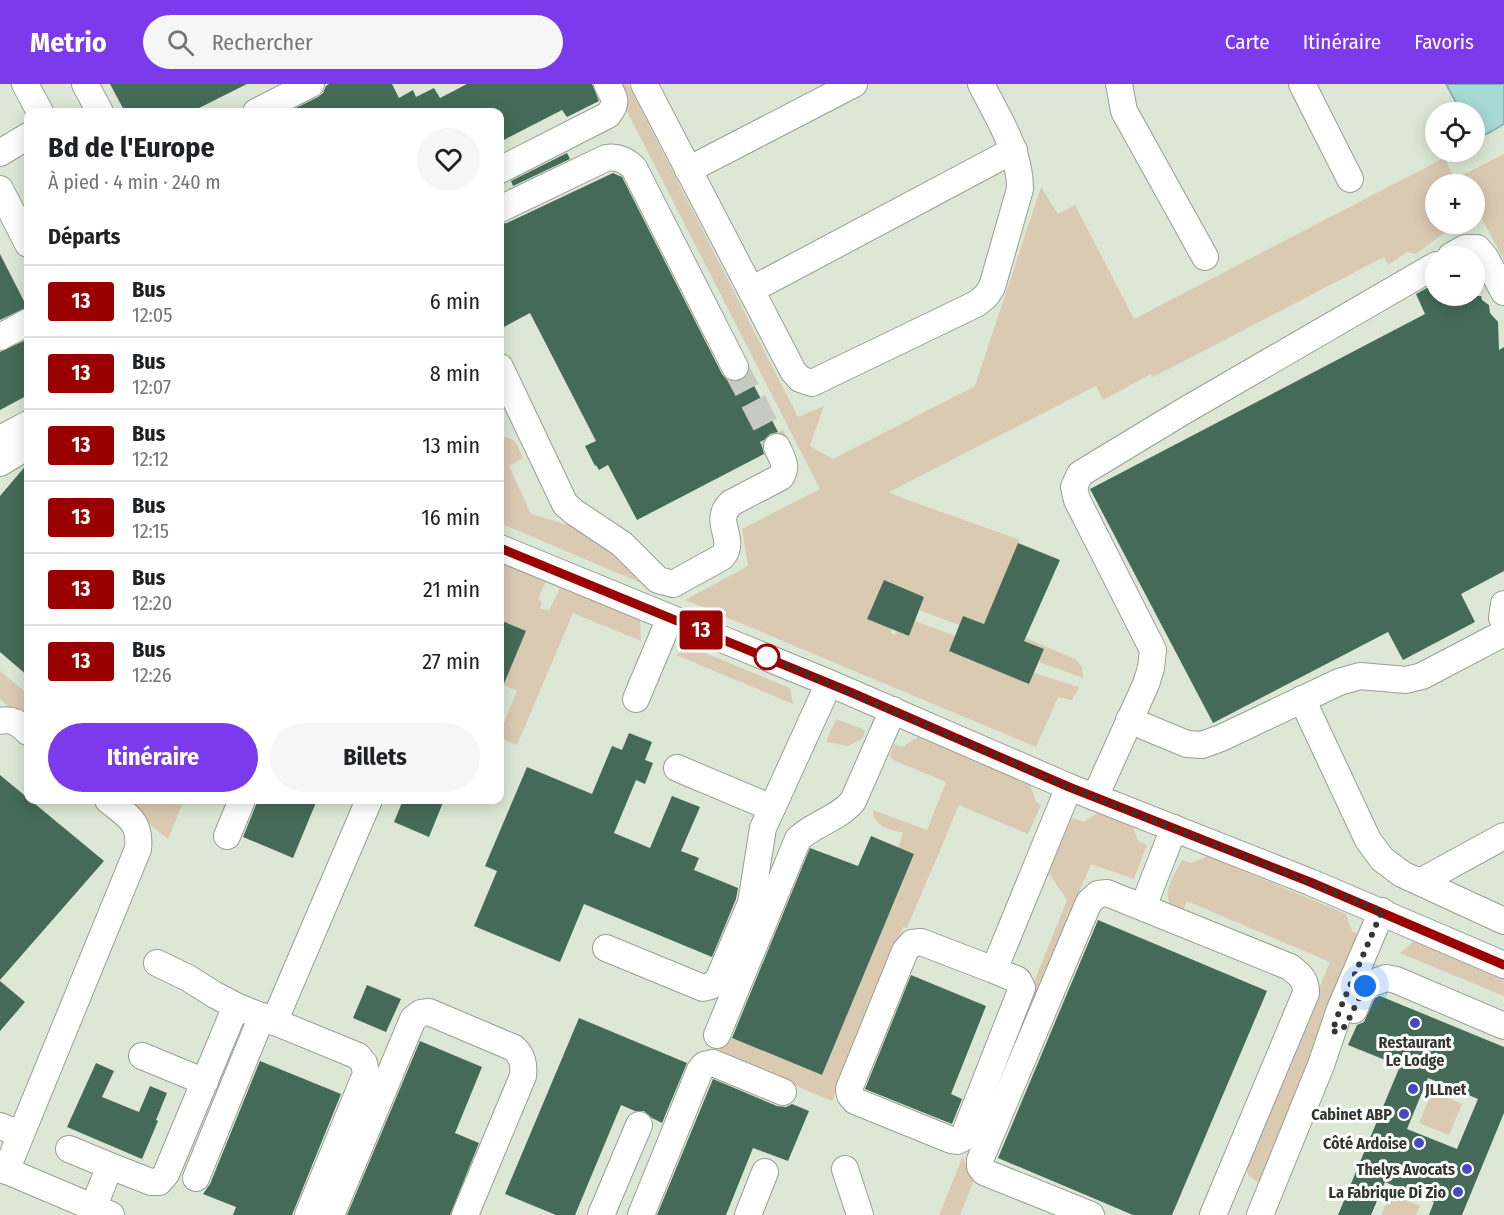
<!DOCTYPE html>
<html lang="fr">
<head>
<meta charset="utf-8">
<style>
  body { margin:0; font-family:"Fira Sans Condensed",sans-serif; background:#f6f6f6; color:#202124; height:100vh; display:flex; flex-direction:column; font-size:22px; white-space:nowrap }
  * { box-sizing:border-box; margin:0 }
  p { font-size:20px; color:#757577 }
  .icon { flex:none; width:33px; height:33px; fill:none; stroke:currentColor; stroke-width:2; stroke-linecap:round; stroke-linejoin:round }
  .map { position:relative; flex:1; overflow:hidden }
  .details { position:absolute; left:24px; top:24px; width:480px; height:696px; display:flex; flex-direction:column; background:#fff; border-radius:12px; box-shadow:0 3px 15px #0003 }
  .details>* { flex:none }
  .badge { padding:0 12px; border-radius:4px; font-size:21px; line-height:39px }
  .controls { position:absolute; left:1425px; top:18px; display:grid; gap:12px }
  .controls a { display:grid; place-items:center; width:60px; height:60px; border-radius:50%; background:#fff; box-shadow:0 3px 15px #0003; font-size:30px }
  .you { position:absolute; width:30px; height:30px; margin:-15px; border:4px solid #fff; border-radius:50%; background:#1a73e8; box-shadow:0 0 0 9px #1a73e833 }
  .map>.badge { position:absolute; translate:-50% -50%; box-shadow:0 0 0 3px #fff }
  h2 { padding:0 24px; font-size:22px; line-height:54px }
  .round { display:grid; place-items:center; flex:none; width:63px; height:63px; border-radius:32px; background:#f6f6f6 }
  .summary { display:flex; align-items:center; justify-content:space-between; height:102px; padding:0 24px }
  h1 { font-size:28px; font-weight:700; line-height:45px }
  .cta { display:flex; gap:12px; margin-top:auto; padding:12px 24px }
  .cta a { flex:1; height:69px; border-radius:36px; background:#7c3aed; color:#fff; font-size:24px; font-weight:700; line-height:69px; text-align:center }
  .cta a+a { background:#f6f6f6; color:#202124 }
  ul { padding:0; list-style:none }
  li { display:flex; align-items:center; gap:18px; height:72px; padding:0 24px; border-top:2px solid #e0e0e0 }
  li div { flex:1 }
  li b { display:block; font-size:22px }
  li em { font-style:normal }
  li .badge { min-width:66px; font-weight:700; text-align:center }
  header { display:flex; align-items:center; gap:36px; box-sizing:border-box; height:84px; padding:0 30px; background:#7c3aed; color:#fff }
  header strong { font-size:28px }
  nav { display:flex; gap:33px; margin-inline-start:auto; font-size:21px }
  .search { width:420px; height:54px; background:#f6f6f6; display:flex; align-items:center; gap:15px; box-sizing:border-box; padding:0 21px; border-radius:33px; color:#757577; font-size:22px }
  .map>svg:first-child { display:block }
</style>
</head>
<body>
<header>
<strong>Metrio</strong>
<div class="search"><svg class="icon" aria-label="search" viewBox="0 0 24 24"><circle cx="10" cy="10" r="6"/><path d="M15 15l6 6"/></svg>Rechercher</div>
<nav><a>Carte</a><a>Itinéraire</a><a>Favoris</a></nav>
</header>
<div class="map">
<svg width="1504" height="1131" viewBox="0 0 1504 1131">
  <rect width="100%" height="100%" fill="#e9f0e4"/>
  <path fill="#dce8d5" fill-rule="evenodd" d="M 0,0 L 1504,0 L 1504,1131 L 0,1131 ZM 28,28 L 500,28 L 500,716 L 28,716 ZM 1436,28 L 1474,28 L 1474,68 L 1436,68 ZM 1436,100 L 1474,100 L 1474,140 L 1436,140 ZM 1436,172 L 1474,172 L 1474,212 L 1436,212 Z"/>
  <g fill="#dbcab2">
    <polygon points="613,0 628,0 798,333 824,322 810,362 833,375 975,302 1041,103 1058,130 1075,121 1134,235 1444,74 1455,95 1504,70 1504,176 1476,124 1475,125 1474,100 1436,100 1436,140 1456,140 1416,170 1407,168 1388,181 1384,173 1163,288 1153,293 1151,290 1103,316 1096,302 889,408 905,415 1020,456 984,540 963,532 959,541 919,526 924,513 884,496 867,535 892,545 891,549 895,551 897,547 908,552 915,537 955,552 949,567 1029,600 1034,589 1079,603 1072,616 1058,613 1036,663 685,516 748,482 742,445 820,405"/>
    <path d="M 504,353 C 517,354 518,363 523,374 L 509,382 L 531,430 L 571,442 L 588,450 L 628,475 L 648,502 L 500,439 L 500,374 L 503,371 L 500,366 L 500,354 Z"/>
    <polygon points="500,477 546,497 538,515 542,518 540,524 549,527 560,504 640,536 641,557 573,529 517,661 500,654 500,649 517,607 503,601 526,547 500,536"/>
    <polygon points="1026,554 1075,575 1082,583 1083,594 1039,578 1044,565 1024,557"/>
    <polygon points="690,563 790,604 793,620 676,571"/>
    <polygon points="0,587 28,610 28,639 0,615"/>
    <polygon points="836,635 865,646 863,654 848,662 826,658"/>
    <path d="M 920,652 L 1029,698 L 1036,718 L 1041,721 L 1028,750 L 959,721 L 907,844 L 903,843 L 832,1017 L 718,969 L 726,952 L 822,991 L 914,771 L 898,766 L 903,749 C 889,745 873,743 873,726 L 927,746 L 946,698 L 893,676 L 890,672 L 894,660 L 902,663 Z"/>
    <polygon points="120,716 155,716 159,718 160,716 184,716 168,755"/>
    <polygon points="1099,728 1133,742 1138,757 1147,761 1134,795 1091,780 990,1019 986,1017 1067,816 1048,788 1072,734 1084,738"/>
    <path d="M 1208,772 L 1346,830 L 1352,847 L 1360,851 L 1259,1099 L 1248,1091 L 1246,1078 L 1330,878 L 1187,817 L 1180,832 C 1157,813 1171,798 1182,776 L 1191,779 Z"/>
    <polygon points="1414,857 1504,896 1504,912 1400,869"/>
    <polygon points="1433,1007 1462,1020 1449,1051 1419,1039"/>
    <polygon points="963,1072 973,1098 960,1131 939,1131"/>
    <polygon points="1391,1110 1420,1122 1416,1131 1381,1131"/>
  </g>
  <path fill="#a7dad7" stroke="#84a9a5" stroke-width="1.5" d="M 1446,0 L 1504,0 L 1504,40 C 1495,45 1485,55 1475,48 L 1474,28 L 1461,28 Z"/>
  <g fill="#456b58" fill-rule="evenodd">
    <polygon points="110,0 247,0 191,28 125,28"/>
    <polygon points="329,0 392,0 399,14 413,6 416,13 434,4 440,14 467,0 592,0 599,17 567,33 562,26 500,58 500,28 288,28 318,13 323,9 326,2"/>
    <polygon points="567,69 570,75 513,102 511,97"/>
    <polygon points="613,89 622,93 722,290 727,296 735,298 742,296 748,290 778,348 770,350 765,355 762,362 764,370 637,436 608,381 599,386 596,381 595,382 585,362 596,357 530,229 500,245 500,140 507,139"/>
    <polygon points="0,170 27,223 0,236"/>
    <polygon points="1436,199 1436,212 1481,212 1482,216 1489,221 1490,229 1498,238 1499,266 1504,263 1504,487 1461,510 1475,538 1403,576 1388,548 1213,639 1090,405 1425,230 1416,210"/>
    <polygon points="28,255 28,311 0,326 0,268"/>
    <polygon points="28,379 28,592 0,568 0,412"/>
    <polygon points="1018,459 1060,476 1024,557 1044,565 1029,600 949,567 963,532 984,540"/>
    <polygon points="884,496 924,513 909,552 867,535"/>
    <polygon points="500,536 526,547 500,609"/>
    <polygon points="629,649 652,658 645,676 653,679 645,700 636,696 614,749 650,764 672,712 700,723 681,767 699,774 694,786 738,804 736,815 712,873 584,820 560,878 474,842 497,787 485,782 527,683 592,710 612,662 622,666"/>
    <polygon points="0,691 104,777 0,896"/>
    <polygon points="258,716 317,716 293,774 243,753"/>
    <polygon points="403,716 444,716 429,753 394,738"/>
    <polygon points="871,752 914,770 822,991 732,954 810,764 858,782"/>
    <polygon points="1098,836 1267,907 1172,1131 1133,1131 998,1074"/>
    <polygon points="911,891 986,922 951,1010 962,1015 952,1040 865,1005"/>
    <polygon points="0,897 25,918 0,947"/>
    <polygon points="367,901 401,915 386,948 353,934"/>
    <path d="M 1380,912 L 1504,963 L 1504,1029 L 1462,1131 L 1429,1131 L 1434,1118 L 1385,1098 L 1371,1131 L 1338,1131 L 1400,982 L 1348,961 L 1357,941 L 1364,938 L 1375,914 ZM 1428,994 L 1478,1015 L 1457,1065 L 1407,1045 Z"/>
    <polygon points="579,934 687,979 662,1039 652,1034 644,1027 635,1027 621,1021 575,1131 556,1131 505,1110"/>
    <polygon points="420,957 482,983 455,1049 479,1059 450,1131 347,1131"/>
    <polygon points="260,977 341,1010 292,1131 233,1131 236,1123 203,1110 210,1100"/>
    <polygon points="96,979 114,987 102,1013 139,1028 150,1002 167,1009 156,1036 158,1037 142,1075 67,1043"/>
    <polygon points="713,995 777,1022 786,1023 792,1020 809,1027 788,1077 753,1064 726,1131 657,1131"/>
  </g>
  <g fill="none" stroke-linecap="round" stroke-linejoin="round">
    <polyline stroke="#c5cbc0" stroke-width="26" stroke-dasharray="26 13" stroke-linecap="butt" points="735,283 777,363"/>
    <g stroke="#979e93" stroke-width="28">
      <g id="minor">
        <polyline points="25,0 40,28"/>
        <polyline points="85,0 100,28"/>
        <path d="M 644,0 L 793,287 L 800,295 L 812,299 L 976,220 L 986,212 L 992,203 L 1020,105 C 1020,66 998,34 981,0"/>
        <polyline points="1119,0 1124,27 1205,173"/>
        <polyline points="1302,0 1350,95"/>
        <polyline points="256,28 311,0"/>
        <polyline points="0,69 28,52"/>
        <path d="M 500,86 L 608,31 C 619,17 614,14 607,0"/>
        <polyline points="688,86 854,0"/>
        <polyline points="0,105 28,160"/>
        <path d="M 500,125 L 606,74 C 618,72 625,76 634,84 L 735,283"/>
        <polyline points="1451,172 1465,164 1477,164 1485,173 1504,208"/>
        <polyline points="751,206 1014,66"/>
        <polyline points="0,253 28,238"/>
        <path d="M 500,283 L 565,420 L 574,428 L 622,460 L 658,496 L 673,500 L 722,473 C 738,455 711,438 731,419 L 781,393 C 788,381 782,375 777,363"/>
        <polyline points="0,355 28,340"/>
        <polyline points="0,379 28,362"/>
        <polyline points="500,464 829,599 1069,703 1310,798 1504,881"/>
        <polyline points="1504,520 1502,534 1504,537"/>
        <polyline points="636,615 670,534"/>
        <polyline points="1302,615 1368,756 1382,775 1402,790 1504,837"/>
        <polyline points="1129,636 1187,660 1202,661 1221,654 1339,598 1360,592 1406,596 1422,592 1504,549"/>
        <path d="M 0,637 C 12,634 20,640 28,648"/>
        <polyline points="677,684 772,724"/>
        <polyline points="1095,713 1146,600 1151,584 1153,566 1077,416 1074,403 1080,390 1184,327 1436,181"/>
        <polyline points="227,752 242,716"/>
        <polyline points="1420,798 1504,752"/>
        <polyline points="1143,823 1174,744"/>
        <polyline points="606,864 703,904 711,902 718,896 751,819 763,744 829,599"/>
        <polyline points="157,879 188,894 215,911 236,922 358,972 364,979 366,990 308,1131"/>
        <polyline points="994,886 1018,896 1022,904 963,1054 957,1057 951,1056 855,1017 850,1011 849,1005 905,867 912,859 921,858 994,886 1069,703"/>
        <polyline points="1354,926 1364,902 1386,894 1396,896 1504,942"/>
        <polyline points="274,938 369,716"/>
        <path d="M 717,951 L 798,755 C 815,739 838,735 853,717 L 893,626"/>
        <polyline points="142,972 205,998"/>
        <polyline points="0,1042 20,1050"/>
        <polyline points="69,1065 110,1082"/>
        <polyline points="0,1084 111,1131"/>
        <polyline points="845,1085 860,1131"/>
        <path d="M 6,1087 L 138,765 C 141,737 127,732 108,716"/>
        <polyline points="196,1094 262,932"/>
        <polyline points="93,1124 110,1082 151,1098 159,1098 166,1090 236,922"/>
        <path d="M 331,1131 L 413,935 L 421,929 L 429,928 L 514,964 C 523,973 524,980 523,992 L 465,1131"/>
        <polyline points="601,1131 639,1041"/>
        <polyline points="641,1131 700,986 704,981 713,979 783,1008"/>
        <polyline points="748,1131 765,1088"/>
        <path d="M 1091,1131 L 984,1088 L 980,1083 L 980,1076 L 1089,818 L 1098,810 L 1107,809 L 1290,883 C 1300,891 1306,895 1306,909 L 1213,1131"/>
        <polyline points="1260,1131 1321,981 1340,925 1382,827"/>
      </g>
    </g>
    <use href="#minor" stroke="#fff" stroke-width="26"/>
  </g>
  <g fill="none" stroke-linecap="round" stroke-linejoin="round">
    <g stroke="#fff" stroke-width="14">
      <polyline id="line" points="500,464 850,608 1069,703 1310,798 1504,881"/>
    </g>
    <use href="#line" stroke="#9b0000" stroke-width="9"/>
    <polyline stroke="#333631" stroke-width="6" stroke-dasharray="0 10.8" points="767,573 1069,703 1382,827 1340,925 1332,948 1341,946 1346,941 1365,902"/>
  </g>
  <circle fill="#fff" stroke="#9b0000" stroke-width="3" cx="767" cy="573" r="12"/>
  <g fill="#4849bf" stroke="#fff" stroke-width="2">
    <circle cx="1415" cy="939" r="6"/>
    <circle cx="1413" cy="1005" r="6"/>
    <circle cx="1404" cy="1030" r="6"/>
    <circle cx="1419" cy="1059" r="6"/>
    <circle cx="1467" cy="1085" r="6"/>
    <circle cx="1458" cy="1108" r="6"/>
  </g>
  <g text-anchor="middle" stroke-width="6" stroke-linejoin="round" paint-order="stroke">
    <g font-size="16" font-weight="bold" fill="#333631" stroke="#fff" text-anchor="end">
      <text x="1415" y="964" text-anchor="middle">Restaurant<tspan x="1415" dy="18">Le Lodge</tspan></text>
      <text x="1425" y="1011" text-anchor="start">JLLnet</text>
      <text x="1392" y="1036">Cabinet ABP</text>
      <text x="1407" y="1065">Côté Ardoise</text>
      <text x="1455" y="1091">Thelys Avocats</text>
      <text x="1446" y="1114">La Fabrique Di Zio</text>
    </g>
  </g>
</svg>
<div class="controls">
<a><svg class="icon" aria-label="locate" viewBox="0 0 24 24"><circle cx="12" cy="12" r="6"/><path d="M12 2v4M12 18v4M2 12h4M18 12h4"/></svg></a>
<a>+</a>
<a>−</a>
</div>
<div class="you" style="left:1365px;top:902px"></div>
<b class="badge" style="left:701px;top:546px;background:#9b0000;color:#fff">13</b>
<section class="details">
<div class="summary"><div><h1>Bd de l'Europe</h1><p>À pied · 4 min · 240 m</p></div><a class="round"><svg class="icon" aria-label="heart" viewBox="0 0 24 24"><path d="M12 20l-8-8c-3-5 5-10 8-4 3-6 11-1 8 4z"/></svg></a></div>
<h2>Départs</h2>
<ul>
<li><span class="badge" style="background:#9b0000;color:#fff">13</span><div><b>Bus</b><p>12:05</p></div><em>6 min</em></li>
<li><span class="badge" style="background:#9b0000;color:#fff">13</span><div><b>Bus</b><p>12:07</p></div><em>8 min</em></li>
<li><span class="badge" style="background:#9b0000;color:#fff">13</span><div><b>Bus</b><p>12:12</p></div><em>13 min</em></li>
<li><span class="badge" style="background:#9b0000;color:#fff">13</span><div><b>Bus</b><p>12:15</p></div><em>16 min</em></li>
<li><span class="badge" style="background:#9b0000;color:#fff">13</span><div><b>Bus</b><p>12:20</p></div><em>21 min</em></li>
<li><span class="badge" style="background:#9b0000;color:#fff">13</span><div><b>Bus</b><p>12:26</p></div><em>27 min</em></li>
</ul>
<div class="cta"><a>Itinéraire</a><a>Billets</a></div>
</section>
</div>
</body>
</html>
